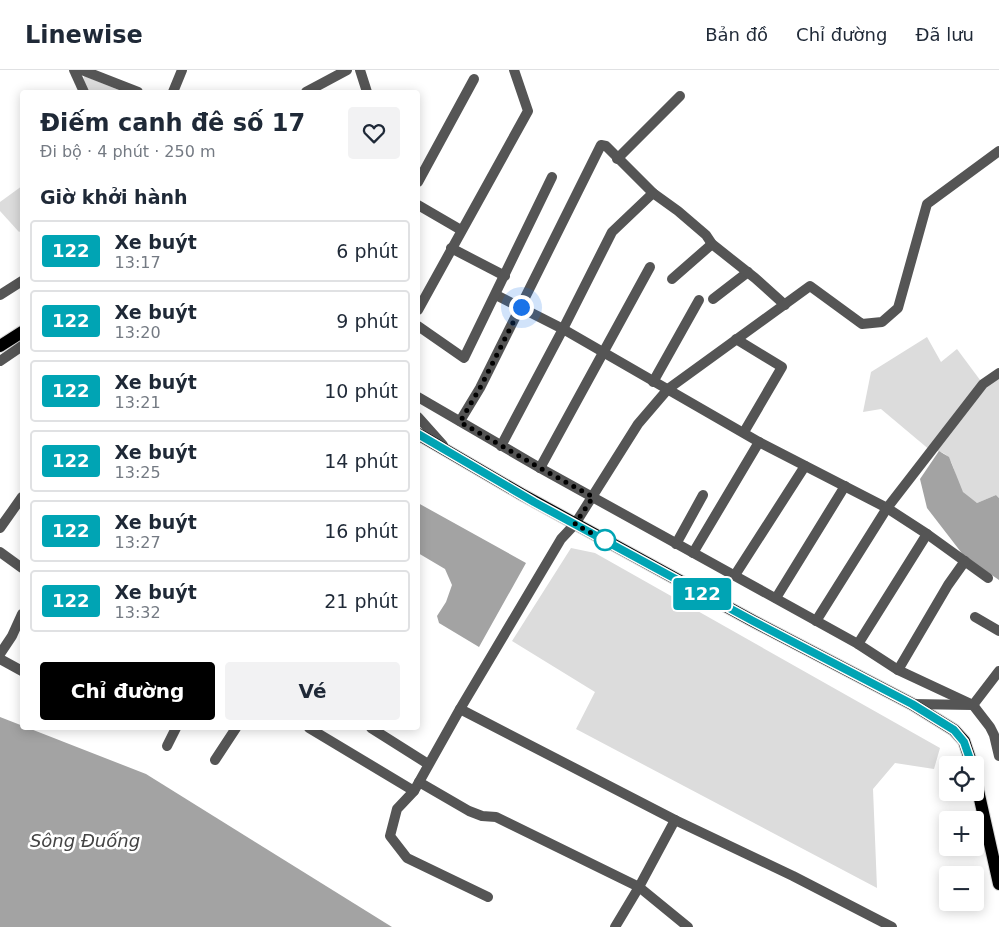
<!DOCTYPE html>
<html lang="vi">
<head>
<meta charset="utf-8">
<style>
  body { margin:0; font-family:"DejaVu Sans",sans-serif; background:#f2f2f3; color:#1f2937; height:100vh; display:flex; flex-direction:column; font-size:19px; white-space:nowrap }
  * { box-sizing:border-box; margin:0 }
  p { font-size:16px; color:#747a83 }
  .icon { flex:none; width:28px; height:28px; fill:none; stroke:currentColor; stroke-width:2; stroke-linecap:round; stroke-linejoin:round }
  .map { position:relative; flex:1; overflow:hidden }
  .drawer { position:absolute; left:20px; top:20px; width:400px; height:640px; display:flex; flex-direction:column; background:#fff; border-radius:5px; box-shadow:0 2px 12px #0003 }
  .drawer>* { flex:none }
  .badge { padding:0 10px; border-radius:4px; font-size:18px; line-height:32px }
  .tools { position:absolute; left:939px; top:686px; display:grid; gap:10px }
  .tools a { display:grid; place-items:center; width:45px; height:45px; border-radius:5px; background:#fff; box-shadow:0 2px 12px #0003; font-size:25px }
  .you { position:absolute; width:25px; height:25px; margin:-12px; border:4px solid #fff; border-radius:50%; background:#1a73e8; box-shadow:0 0 0 8px #1a73e833 }
  .map>.badge { position:absolute; translate:-50% -50%; box-shadow:0 0 0 2px #fff }
  h2 { padding:0 20px; font-size:19px; line-height:45px }
  .round { display:grid; place-items:center; flex:none; width:52px; height:52px; border-radius:5px; background:#f2f2f3 }
  .summary { display:flex; align-items:center; justify-content:space-between; height:85px; padding:0 20px }
  h1 { font-size:24px; font-weight:600; line-height:38px }
  .primary-button { display:flex; gap:10px; margin-top:auto; padding:10px 20px }
  .primary-button a { flex:1; height:58px; border-radius:5px; background:#000; color:#fff; font-size:20px; font-weight:600; line-height:58px; text-align:center }
  .primary-button a+a { background:#f2f2f3; color:#1f2937 }
  ul { padding:0; list-style:none }
  li { display:flex; align-items:center; gap:15px; height:62px; margin:0 10px 8px; padding:0 10px; border:2px solid #e0e1e3; border-radius:5px }
  li div { flex:1 }
  li b { display:block; font-size:19px }
  li em { font-style:normal }
  li .badge { min-width:55px; font-weight:700; text-align:center }
  header { display:flex; align-items:center; gap:30px; box-sizing:border-box; height:70px; padding:0 25px; background:#fff; border-bottom:1px solid #e0e1e3 }
  header strong { font-size:24px }
  nav { display:flex; gap:28px; margin-inline-start:auto; font-size:18px }
  .map>svg:first-child { display:block }
</style>
</head>
<body>
<header>
<strong>Linewise</strong>
<nav><a>Bản đồ</a><a>Chỉ đường</a><a>Đã lưu</a></nav>
</header>
<div class="map">
<svg width="999" height="857" viewBox="0 0 999 857">
  <rect width="100%" height="100%" fill="#fff"/>
  <g fill="#dcdcdc">
    <polygon points="84,6 124,22 88,22 83,12"/>
    <polygon points="22,116 22,160 19,162 0,141 0,132"/>
    <path d="M 927,267 L 941,292 L 957,279 L 983,314 L 999,303 L 999,428 L 996,425 L 977,433 C 972,430 965,426 962,421 C 952,404 956,379 931,381 L 881,339 L 863,342 L 871,302 Z"/>
    <polygon points="571,478 595,483 940,678 934,699 895,693 873,719 877,818 576,659 595,622 512,571"/>
  </g>
  <g fill="#a3a3a3">
    <polygon points="939,381 949,387 963,422 977,433 996,425 999,428 999,510 964,486 927,438 920,409"/>
    <polygon points="418,433 526,493 479,577 439,553 437,546 446,532 452,515 445,499 418,483"/>
    <polygon points="0,647 146,704 392,857 0,857"/>
  </g>
  <g fill="none" stroke-linecap="round" stroke-linejoin="round">
    <g stroke="#dbdbdb" stroke-width="14">
      <g id="primary">
        <polyline points="0,276 22,262"/>
        <polyline points="418,364 521,424 753,551 912,634 954,660 964,671 972,695"/>
        <polyline points="975,707 999,814"/>
      </g>
    </g>
    <g stroke="#555" stroke-width="10">
      <polyline points="74,0 84,22"/>
      <polyline points="82,0 138,22"/>
      <polyline points="360,0 367,22"/>
      <polyline points="173,22 182,0"/>
      <polyline points="306,22 347,0"/>
      <polyline points="617,89 680,26"/>
      <polyline points="418,112 474,9"/>
      <polyline points="418,135 461,160"/>
      <polyline points="451,178 505,206"/>
      <polyline points="672,209 712,174"/>
      <polyline points="0,225 22,211"/>
      <polyline points="496,225 563,259 759,372 887,438 927,464 988,508"/>
      <polyline points="713,229 748,202"/>
      <polyline points="418,240 528,41 514,0"/>
      <polyline points="418,256 464,288 552,107"/>
      <polyline points="736,269 782,297 744,362"/>
      <polyline points="0,291 22,276"/>
      <polyline points="653,312 699,230"/>
      <polyline points="418,327 540,398 858,574 898,600 973,635 990,657 994,665 999,686"/>
      <polyline points="418,347 443,375"/>
      <polyline points="460,351 480,318 601,75 606,76 653,123 678,141 706,165 712,174 755,208 785,235"/>
      <polyline points="501,376 563,259 612,162 653,123"/>
      <polyline points="540,398 650,197"/>
      <polyline points="0,458 22,427"/>
      <polyline points="676,474 703,425"/>
      <polyline points="0,482 22,498"/>
      <polyline points="693,483 759,372"/>
      <polyline points="735,505 805,396"/>
      <polyline points="776,528 845,416"/>
      <polyline points="975,547 999,561"/>
      <polyline points="816,551 887,438 983,314 999,303"/>
      <polyline points="858,574 927,464"/>
      <polyline points="0,584 12,566 22,544"/>
      <polyline points="0,589 22,601"/>
      <polyline points="898,600 948,515 965,491"/>
      <polyline points="912,634 973,635 999,601"/>
      <polyline points="460,639 675,750 793,806 892,857"/>
      <polyline points="309,658 414,721"/>
      <polyline points="371,658 428,694"/>
      <polyline points="167,676 176,658"/>
      <polyline points="215,690 236,658"/>
      <polyline points="419,712 469,741 482,746 496,747 639,817 688,857"/>
      <polyline points="488,827 407,788 390,766 397,739 414,721 460,639 561,469 575,454 638,354 668,319 810,216 862,254 882,252 898,238 927,134 999,81"/>
      <polyline points="615,857 639,817 675,750"/>
    </g>
    <use href="#primary" stroke="#000" stroke-width="12"/>
  </g>
  <g fill="none" stroke-linecap="round" stroke-linejoin="round">
    <g stroke="#fff" stroke-width="11">
      <polyline id="line" points="418,364 534,432 753,551 912,634 954,660 964,672 972,695"/>
    </g>
    <use href="#line" stroke="#00a4b4" stroke-width="8"/>
    <polyline stroke="#000" stroke-width="5" stroke-dasharray="0 9" points="521,237 480,318 460,352 540,398 593,427 575,454 608,472 605,470"/>
  </g>
  <circle fill="#fff" stroke="#00a4b4" stroke-width="2.5" cx="605" cy="470" r="10"/>
  <g text-anchor="middle" stroke-width="5" stroke-linejoin="round" paint-order="stroke">
    <g font-size="18" font-style="italic" fill="#444" stroke="#fff">
      <text x="85" y="777">Sông Đuống</text>
    </g>
  </g>
</svg>
<div class="tools">
<a><svg class="icon" aria-label="locate" viewBox="0 0 24 24"><circle cx="12" cy="12" r="6"/><path d="M12 2v4M12 18v4M2 12h4M18 12h4"/></svg></a>
<a>+</a>
<a>−</a>
</div>
<div class="you" style="left:521px;top:237px"></div>
<b class="badge" style="left:702px;top:524px;background:#00a4b4;color:#fff">122</b>
<section class="drawer">
<div class="summary"><div><h1>Điếm canh đê số 17</h1><p>Đi bộ · 4 phút · 250 m</p></div><a class="round"><svg class="icon" aria-label="heart" viewBox="0 0 24 24"><path d="M12 20l-8-8c-3-5 5-10 8-4 3-6 11-1 8 4z"/></svg></a></div>
<h2>Giờ khởi hành</h2>
<ul>
<li><span class="badge" style="background:#00a4b4;color:#fff">122</span><div><b>Xe buýt</b><p>13:17</p></div><em>6 phút</em></li>
<li><span class="badge" style="background:#00a4b4;color:#fff">122</span><div><b>Xe buýt</b><p>13:20</p></div><em>9 phút</em></li>
<li><span class="badge" style="background:#00a4b4;color:#fff">122</span><div><b>Xe buýt</b><p>13:21</p></div><em>10 phút</em></li>
<li><span class="badge" style="background:#00a4b4;color:#fff">122</span><div><b>Xe buýt</b><p>13:25</p></div><em>14 phút</em></li>
<li><span class="badge" style="background:#00a4b4;color:#fff">122</span><div><b>Xe buýt</b><p>13:27</p></div><em>16 phút</em></li>
<li><span class="badge" style="background:#00a4b4;color:#fff">122</span><div><b>Xe buýt</b><p>13:32</p></div><em>21 phút</em></li>
</ul>
<div class="primary-button"><a>Chỉ đường</a><a>Vé</a></div>
</section>
</div>
</body>
</html>
